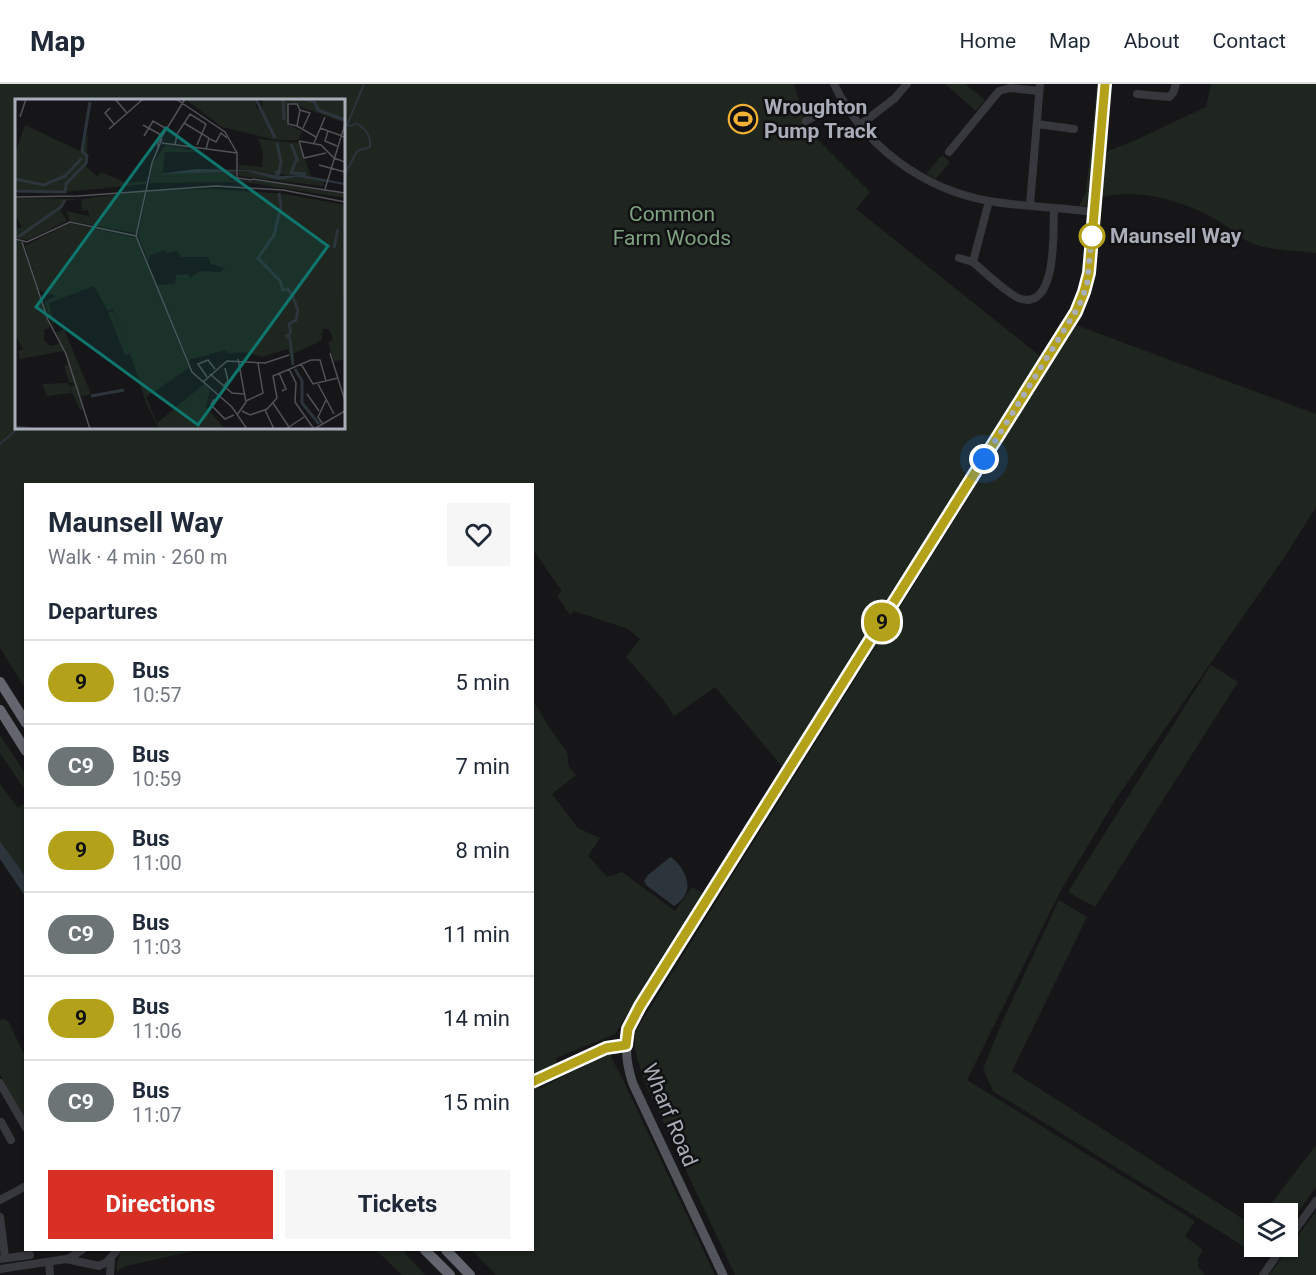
<!DOCTYPE html>
<html lang="en">
<head>
<meta charset="utf-8">
<style>
  body { margin:0; font-family:Roboto,sans-serif; background:#f6f6f7; color:#1f2937; height:100vh; display:flex; flex-direction:column; font-size:22px; white-space:nowrap }
  * { box-sizing:border-box; margin:0 }
  p { font-size:20px; color:#747a83 }
  .icon { flex:none; width:33px; height:33px; fill:none; stroke:currentColor; stroke-width:2; stroke-linecap:round; stroke-linejoin:round }
  .map { position:relative; flex:1; overflow:hidden }
  .sheet { position:absolute; left:24px; top:399px; width:510px; height:768px; display:flex; flex-direction:column; background:#fff; border-radius:0px; box-shadow:0 2px 4px #0004 }
  .sheet>* { flex:none }
  .badge { padding:0 12px; border-radius:20px; font-size:21px; line-height:39px }
  .tools { position:absolute; left:1244px; top:1119px; display:grid; gap:12px }
  .tools a { display:grid; place-items:center; width:54px; height:54px; border-radius:0px; background:#fff; box-shadow:0 2px 4px #0004; font-size:30px }
  .you { position:absolute; width:30px; height:30px; margin:-15px; border:4px solid #fff; border-radius:50%; background:#1a73e8; box-shadow:0 0 0 9px #1a73e833 }
  .map>.badge { position:absolute; translate:-50% -50%; box-shadow:0 0 0 3px #fff }
  h2 { padding:0 24px; font-size:22px; line-height:54px }
  .round { display:grid; place-items:center; flex:none; width:63px; height:63px; border-radius:0px; background:#f6f6f7 }
  .head { display:flex; align-items:center; justify-content:space-between; height:102px; padding:0 24px }
  h1 { font-size:28px; font-weight:700; line-height:45px }
  .cta { display:flex; gap:12px; margin-top:auto; padding:12px 24px }
  .cta a { flex:1; height:69px; border-radius:0px; background:#d93025; color:#fff; font-size:24px; font-weight:700; line-height:69px; text-align:center }
  .cta a+a { background:#f6f6f7; color:#1f2937 }
  ul { padding:0; list-style:none }
  li { display:flex; align-items:center; gap:18px; height:84px; padding:0 24px; border-top:2px solid #e0e1e3 }
  li div { flex:1 }
  li b { display:block; font-size:22px }
  li em { font-style:normal }
  li .badge { min-width:66px; font-weight:700; text-align:center }
  header { display:flex; align-items:center; gap:36px; box-sizing:border-box; height:84px; padding:0 30px; background:#fff; border-bottom:2px solid #e0e1e3 }
  header strong { font-size:28px }
  nav { display:flex; gap:33px; margin-inline-start:auto; font-size:21px }
  .map>svg:first-child { display:block }
</style>
</head>
<body>
<header>
<strong>Map</strong>
<nav><a>Home</a><a>Map</a><a>About</a><a>Contact</a></nav>
</header>
<div class="map">
<svg width="1316" height="1191" viewBox="0 0 1316 1191">
  <rect width="100%" height="100%" fill="#161618"/>
  <g fill="#1e261f" fill-rule="evenodd">
    <path d="M 0,0 L 794,0 L 806,37 L 819,57 L 870,108 L 856,125 L 1040,272 L 786,677 L 785,686 L 715,603 L 674,632 L 662,614 L 626,573 L 640,555 L 628,545 L 574,527 L 570,531 L 557,512 L 562,507 L 533,466 L 532,400 L 26,400 L 25,604 L 0,564 ZM 16,16 L 344,16 L 344,344 L 16,344 Z"/>
    <polygon points="945,0 965,0 985,16 976,27"/>
    <polygon points="1097,0 1101,0 1092,116 1086,122 1079,122 1086,108"/>
    <path d="M 1211,0 L 1316,0 L 1316,169 C 1299,167 1271,166 1256,161 C 1242,157 1230,143 1217,136 C 1181,116 1141,104 1101,113 L 1104,72 L 1110,66 L 1129,59 L 1206,23 Z"/>
    <polygon points="942,71 950,78 936,95 926,90"/>
    <polygon points="1076,241 1316,330 1316,423 1286,471 1116,715 1061,806 967,996 1195,1137 1185,1152 1203,1166 1197,1176 1199,1178 1198,1182 1205,1191 735,1191 645,999 635,966 635,948"/>
    <polygon points="1211,581 1238,598 1095,823 1068,808"/>
    <polygon points="532,615 549,643 567,668 569,683 576,691 552,710 578,744 600,754 588,772 607,793 622,788 675,827 692,803 703,809 615,950 556,974 558,982 533,993"/>
    <polygon points="0,651 25,689 25,706 0,669"/>
    <polygon points="0,700 18,724 25,719 25,792 0,757"/>
    <polygon points="1059,816 1087,833 1012,987 1254,1142 1254,1162 1274,1163 1267,1173 1261,1173 993,1007 983,985 1003,936"/>
    <polygon points="4,935 9,938 25,973 25,1036 0,990 0,936"/>
    <polygon points="609,969 626,1002 715,1191 496,1191 472,1166 532,1166 533,1002 539,999 539,1005"/>
    <polygon points="1316,1061 1316,1103 1287,1144 1287,1130 1264,1129"/>
    <polygon points="1316,1127 1316,1191 1269,1191 1276,1182"/>
    <polygon points="121,1166 197,1166 126,1182 117,1187 117,1179"/>
    <polygon points="376,1166 402,1166 425,1191 402,1191"/>
  </g>
  <g fill="#2c353c">
    <polygon points="0,757 25,792 25,812 0,775"/>
    <path d="M 671,773 C 688,787 696,809 674,822 L 646,801 L 644,797 L 648,791 L 669,774 Z"/>
  </g>
  <g fill="none" stroke-linecap="round" stroke-linejoin="round">
    <g stroke="#2c353c" stroke-width="2">
      <path d="M 344,92 L 357,67 L 370,63 C 371,51 366,45 356,39 L 351,42 L 347,41 L 364,0"/>
      <polyline points="0,360 16,346 37,344"/>
    </g>
    <g stroke="#37383d" stroke-width="8">
      <path d="M 834,0 C 863,61 922,105 989,117 C 1023,123 1059,123 1093,128"/>
      <polyline points="1137,10 1169,13 1173,9 1176,0"/>
      <polyline points="806,37 843,17"/>
      <polyline points="1037,40 1074,45"/>
      <polyline points="860,41 895,14 907,0"/>
      <polyline points="949,68 999,7 1010,4 1039,7"/>
      <path d="M 989,117 L 973,178 C 983,187 1010,212 1021,215 C 1058,225 1053,144 1054,124"/>
      <polyline points="1030,121 1040,0"/>
      <polyline points="959,174 973,178"/>
      <polyline points="532,998 606,964 626,961"/>
      <polyline points="0,999 26,1044"/>
      <polyline points="1,1038 11,1056"/>
      <polyline points="0,1116 26,1102"/>
      <polyline points="0,1133 5,1173"/>
      <polyline points="1287,1157 1316,1117"/>
      <polyline points="0,1175 30,1171"/>
      <polyline points="68,1175 82,1166"/>
      <polyline points="49,1178 50,1191"/>
      <polyline points="0,1185 66,1175 99,1182 107,1178 117,1166"/>
      <polyline points="110,1191 111,1175"/>
      <polyline points="1263,1191 1283,1162"/>
    </g>
    <path stroke="#53555c" stroke-width="9" d="M 723,1191 L 633,1000 C 621,965 626,945 645,914 L 1079,222 L 1089,189 L 1105,0"/>
    <g stroke="#63666e" stroke-width="10">
      <polyline points="0,598 26,639"/>
      <polyline points="0,626 26,667"/>
      <polyline points="425,1166 450,1191"/>
      <polyline points="446,1166 470,1191"/>
    </g>
  </g>
  <g fill="none" stroke-linecap="round" stroke-linejoin="round">
    <g stroke="#fff" stroke-width="14">
      <polyline id="line" points="532,998 606,964 626,961 628,945 640,922 1076,228 1084,208 1089,189 1105,0"/>
    </g>
    <use href="#line" stroke="#b3a219" stroke-width="9"/>
    <polyline stroke="#a8adb8" stroke-width="6" stroke-dasharray="0 10.8" points="984,375 1079,222 1087,201 1092,148 1092,152"/>
  </g>
  <defs>
    <g id="stadium-ring" transform="scale(1.5)"><circle r="9.5" fill="#111113" stroke="#f2b134" stroke-width="1.5"/><path d="M0-5a6.5 5 0 1 0 0 10a6.5 5 0 1 0 0-10ZM-3.5-1.8h7v3.6h-7Z" fill="#f2b134"/></g>
  </defs>
  <g fill-rule="evenodd">
    <use href="#stadium-ring" x="743" y="35"/>
  </g>
  <circle fill="#fff" stroke="#b3a219" stroke-width="3" cx="1092" cy="152" r="12"/>
  <g text-anchor="middle" stroke-width="5" stroke-linejoin="round" paint-order="stroke">
    <g font-size="21" font-weight="bold" fill="#a8adb8" stroke="#111113" text-anchor="start">
      <text x="764" y="30">Wroughton<tspan x="764" dy="24">Pump Track</tspan></text>
    </g>
    <g font-size="21" fill="#7fa381" stroke="#111113">
      <text x="672" y="137">Common<tspan x="672" dy="24">Farm Woods</tspan></text>
    </g>
    <g font-size="21" font-weight="bold" fill="#a8adb8" stroke="#111113" text-anchor="start">
      <text x="1110" y="159">Maunsell Way</text>
    </g>
    <g font-size="21" fill="#a8adb8" stroke="#111113">
      <text transform="translate(670 1031) rotate(67)" y="7">Wharf Road</text>
    </g>
  </g>
  <g transform="translate(15 15)">
    <rect width="330" height="330" fill="#161618"/>
    <path d="M 170,0 L 240,0 L 241,8 L 248,13 L 247,0 L 330,0 L 330,18 L 327,23 L 273,3 L 273,26 L 287,32 L 283,41 L 261,41 L 207,28 ZM 10,26 L 67,53 L 73,33 L 71,67 L 82,78 L 86,73 L 112,84 L 132,82 L 131,85 L 50,93 L 0,92 L 0,54 ZM 243,40 L 283,44 L 296,77 L 241,74 L 262,81 L 282,78 L 310,81 L 308,87 L 224,77 L 224,72 L 233,71 L 224,70 L 223,55 L 224,66 L 247,68 L 248,52 ZM 150,46 L 186,53 L 150,53 L 148,73 L 144,75 L 221,71 L 220,78 L 213,81 L 246,82 L 330,95 L 330,99 L 229,83 L 135,84 L 137,66 ZM 198,90 L 270,95 L 330,106 L 328,260 L 319,263 L 313,243 L 318,241 L 314,230 L 308,230 L 308,237 L 306,229 L 307,240 L 302,244 L 277,255 L 278,268 L 273,250 L 247,258 L 228,253 L 213,255 L 211,251 L 173,261 L 142,186 L 160,185 L 161,176 L 173,175 L 175,179 L 185,172 L 205,173 L 210,169 L 196,165 L 193,158 L 166,158 L 162,152 L 151,154 L 150,151 L 134,157 L 134,163 L 123,137 L 125,126 L 132,92 ZM 130,92 L 121,134 L 55,122 L 51,112 L 74,117 L 73,111 L 67,112 L 66,100 L 50,102 L 45,110 L 52,122 L 13,141 L 0,139 L 0,130 L 7,128 L 0,117 L 0,99 L 67,100 ZM 55,124 L 121,139 L 174,269 L 131,298 L 142,324 L 189,285 L 195,291 L 191,308 L 210,330 L 144,330 L 131,304 L 115,254 L 110,256 L 93,214 L 98,212 L 110,241 L 98,210 L 93,212 L 79,187 L 34,204 L 40,232 L 29,203 L 41,197 L 24,191 L 10,147 ZM 0,141 L 6,143 L 35,228 L 29,231 L 29,241 L 35,247 L 46,245 L 49,252 L 5,260 L 3,252 L 8,250 L 0,236 ZM 49,230 L 76,295 L 64,298 L 68,310 L 65,311 L 57,294 L 32,297 L 27,285 L 53,284 L 57,293 L 55,287 L 61,285 L 54,283 L 49,267 L 54,265 L 59,278 L 53,259 L 41,234 Z" fill="#1e261f"/>
    <path d="M 182,70 L 232,71 L 261,76 L 259,72 L 267,72 L 264,77 L 288,76 L 330,84 L 330,86 L 282,78 L 263,81 L 232,72 L 143,75 Z" fill="#2c353c"/>
    <path fill="none" stroke="#2c353c" stroke-width="3" d="M 241,0 L 260,39M 268,0 L 269,21M 289,0 L 300,3 L 303,11 L 330,21M 262,44 L 266,63 L 263,76M 276,45 L 283,62M 282,59 L 276,74 L 291,75M 0,80 L 29,86 L 50,77 L 67,59M 0,92 L 50,93M 50,94 L 51,85 L 71,64 L 72,57 L 67,52 L 75,3M 264,94 L 266,107 L 259,136 L 243,159 L 265,182 L 268,191 L 273,190 L 277,196 L 283,211 L 281,221 L 274,225 L 276,235M 3,138 L 46,108 L 50,101M 319,149 L 323,130M 275,235 L 272,237 L 275,240 L 278,266M 280,270 L 287,282 L 287,304 L 304,325M 76,297 L 109,291M 0,328 L 18,330"/>
    <path fill="none" stroke="#505258" stroke-width="1.5" d="M 100,0 L 112,14M 161,0 L 210,33 L 222,54 L 222,79 L 237,81M 95,9 L 90,14 L 99,25M 5,18 L 11,0M 169,24 L 194,39 L 191,50M 128,26 L 148,37M 282,27 L 273,25 L 273,5 L 282,5 L 285,11M 288,29 L 295,14 L 285,11 L 282,27 L 301,38M 305,29 L 330,38M 94,30 L 128,0M 313,32 L 310,42 L 322,47M 129,37 L 138,22 L 150,29M 195,40 L 201,43 L 206,34 L 212,39M 284,42 L 306,46 L 319,59 L 330,63M 284,42 L 289,59 L 311,54M 147,44 L 222,54M 299,44 L 310,18M 160,46 L 162,35 L 175,15 L 191,25 L 182,46M 143,50 L 143,44 L 170,0M 304,66 L 330,73M 237,80 L 330,94M 310,90 L 330,25M 0,98 L 63,97 L 201,87 L 268,91 L 330,103M 121,137 L 137,64 L 147,40M 0,140 L 12,143 L 55,123 L 121,137 L 177,273 L 217,308 L 232,330M 7,143 L 33,221 L 51,255 L 75,330M 315,254 L 330,302M 286,265 L 298,285 L 323,279M 274,270 L 281,284 L 280,303 L 299,330M 264,274 L 271,290 L 267,292M 195,275 L 217,294 L 229,295M 192,278 L 183,265 L 193,261 L 200,270M 188,283 L 212,262 L 250,264 L 274,256M 303,285 L 319,315M 209,287 L 213,282 L 210,269M 292,295 L 304,312M 199,300 L 196,306 L 210,320 L 219,316M 231,302 L 248,294 L 243,264M 258,304 L 274,328M 250,311 L 259,330M 227,312 L 235,316 L 252,310 L 262,299 L 258,277 L 296,261 L 305,261 L 311,282M 222,316 L 231,303 L 223,260M 307,324 L 303,318 L 311,301M 271,330 L 289,318M 299,330 L 330,312"/>
    <path fill="#0f766e" fill-opacity="0.15" stroke="#0f766e" stroke-width="3" d="M 151,29 L 313,147 L 183,326 L 21,208 Z"/>
    <rect width="330" height="330" fill="none" stroke="#a8adb8" stroke-width="3"/>
  </g>
</svg>
<div class="tools">
<a><svg class="icon" aria-label="layers" viewBox="0 0 24 24"><path d="M12 4l9 5-9 5-9-5zM3 14l9 5 9-5"/></svg></a>
</div>
<div class="you" style="left:984px;top:375px"></div>
<b class="badge" style="left:882px;top:538px;background:#b3a219;color:#111">9</b>
<section class="sheet">
<div class="head"><div><h1>Maunsell Way</h1><p>Walk · 4 min · 260 m</p></div><a class="round"><svg class="icon" aria-label="heart" viewBox="0 0 24 24"><path d="M12 20l-8-8c-3-5 5-10 8-4 3-6 11-1 8 4z"/></svg></a></div>
<h2>Departures</h2>
<ul>
<li><span class="badge" style="background:#b3a219;color:#111">9</span><div><b>Bus</b><p>10:57</p></div><em>5 min</em></li>
<li><span class="badge" style="background:#6c7476;color:#fff">C9</span><div><b>Bus</b><p>10:59</p></div><em>7 min</em></li>
<li><span class="badge" style="background:#b3a219;color:#111">9</span><div><b>Bus</b><p>11:00</p></div><em>8 min</em></li>
<li><span class="badge" style="background:#6c7476;color:#fff">C9</span><div><b>Bus</b><p>11:03</p></div><em>11 min</em></li>
<li><span class="badge" style="background:#b3a219;color:#111">9</span><div><b>Bus</b><p>11:06</p></div><em>14 min</em></li>
<li><span class="badge" style="background:#6c7476;color:#fff">C9</span><div><b>Bus</b><p>11:07</p></div><em>15 min</em></li>
</ul>
<div class="cta"><a>Directions</a><a>Tickets</a></div>
</section>
</div>
</body>
</html>
